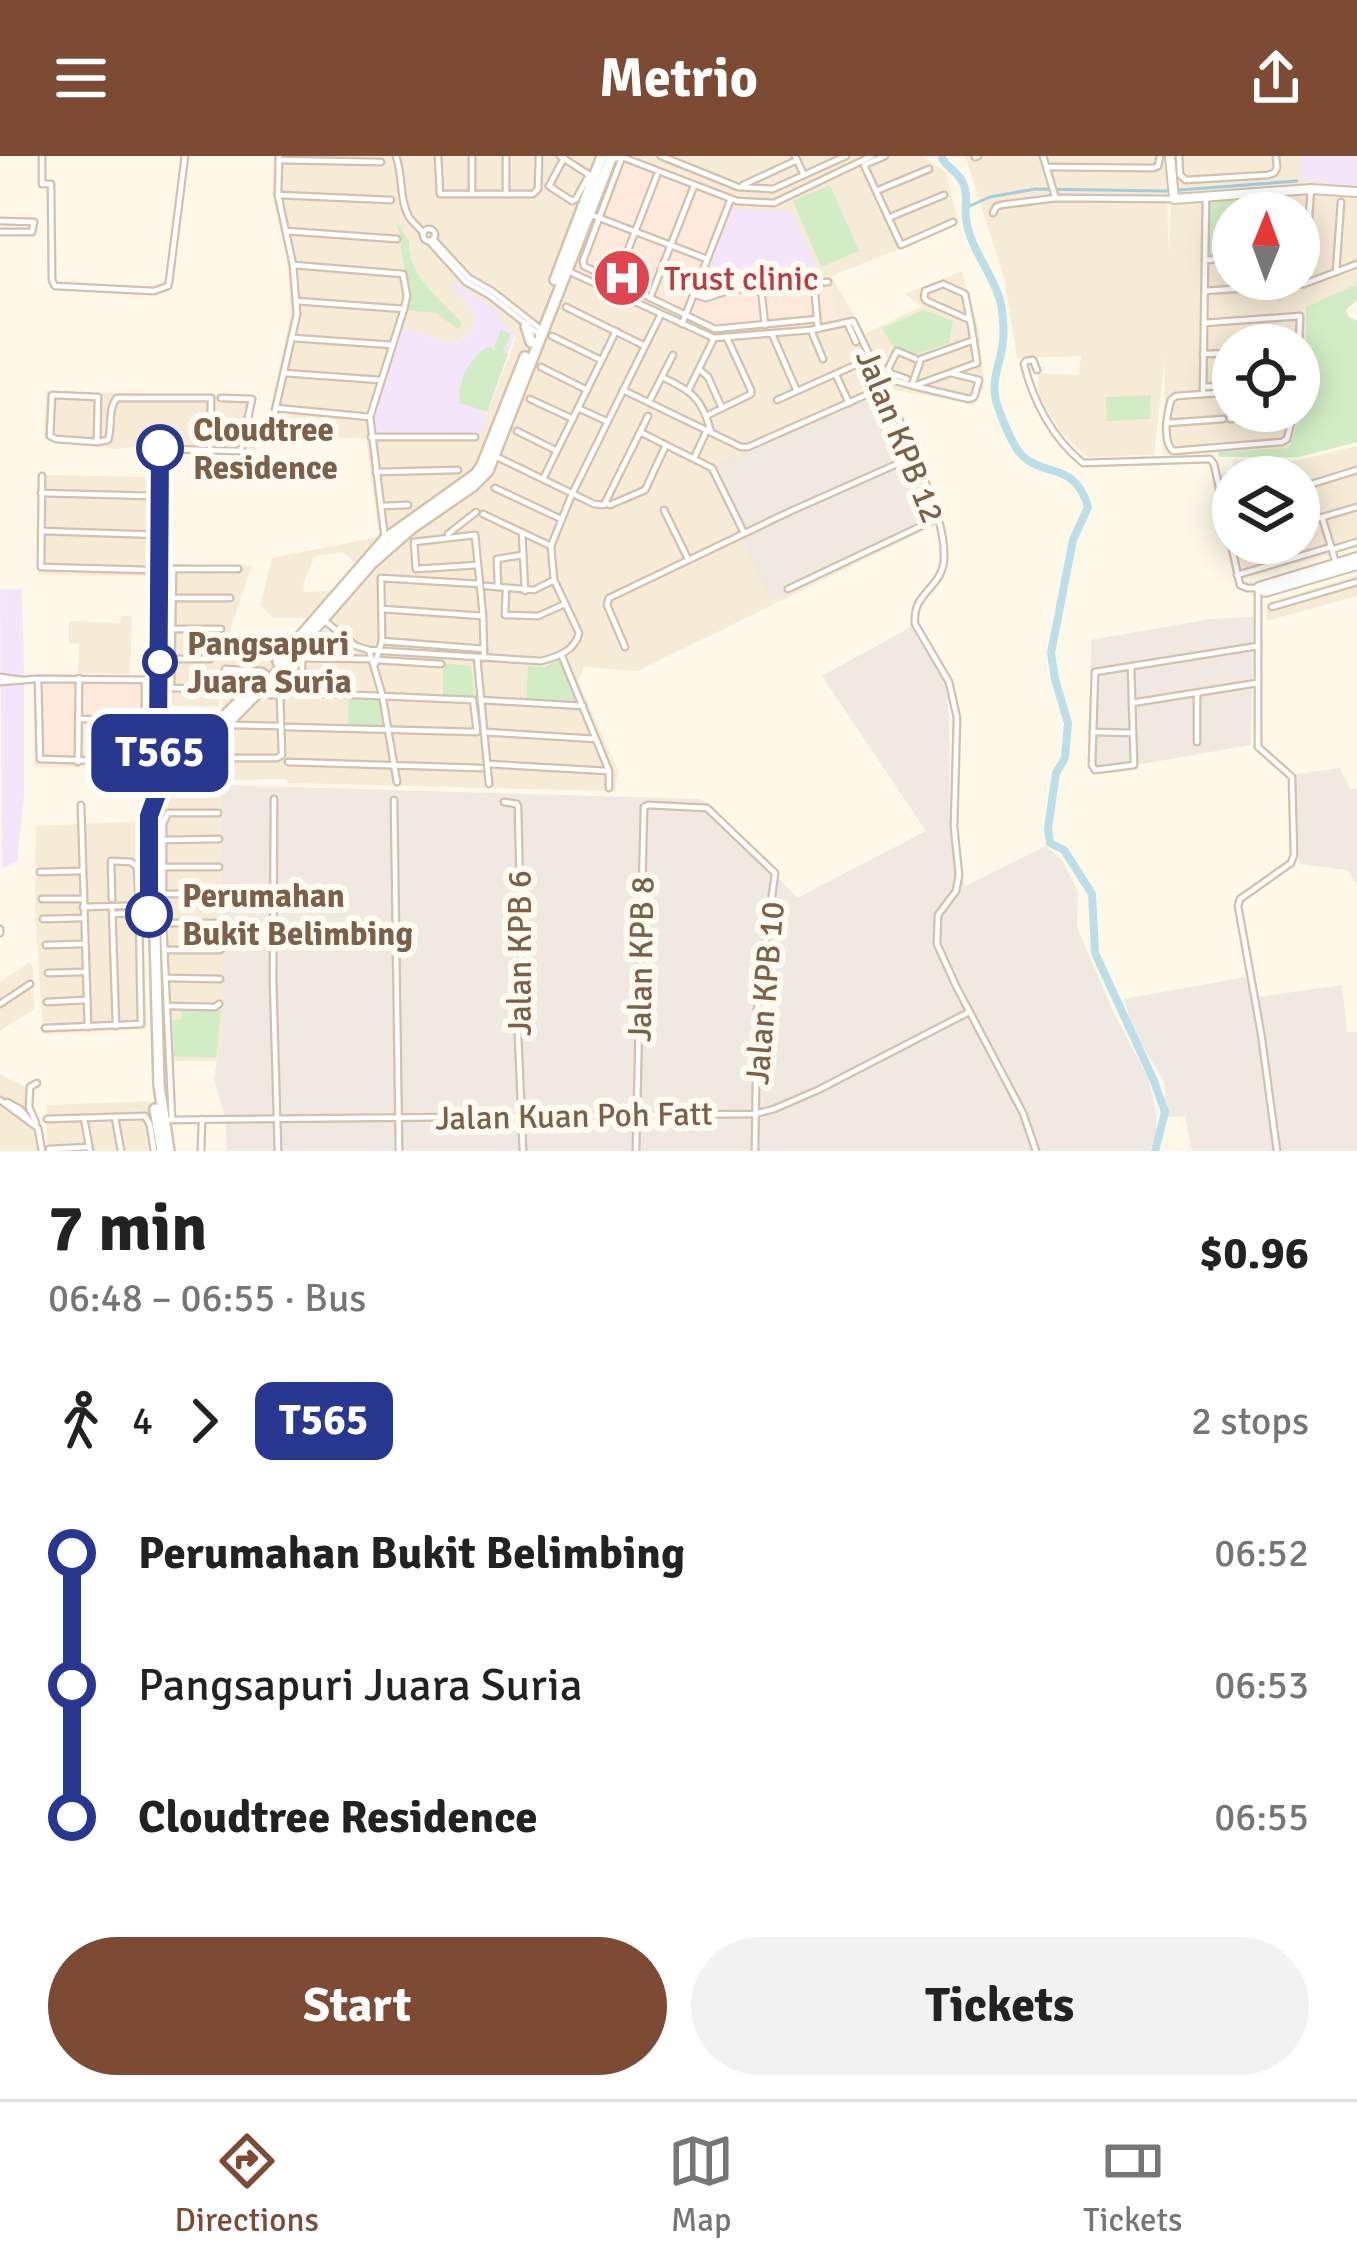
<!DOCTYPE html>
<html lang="en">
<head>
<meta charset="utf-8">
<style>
  body { margin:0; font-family:Signika,sans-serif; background:#f2f2f2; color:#222; height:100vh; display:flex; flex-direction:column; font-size:45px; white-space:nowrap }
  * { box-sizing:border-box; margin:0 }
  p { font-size:39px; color:#767676 }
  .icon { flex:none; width:66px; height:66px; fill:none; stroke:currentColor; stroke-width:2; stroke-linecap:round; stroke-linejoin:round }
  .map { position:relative; height:995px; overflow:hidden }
  .sheet { display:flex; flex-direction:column; background:#fff; flex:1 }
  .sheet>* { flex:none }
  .badge { padding:0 24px; border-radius:18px; font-size:42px; line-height:78px }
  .needle { width:78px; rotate:1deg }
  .controls { position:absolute; left:1212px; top:36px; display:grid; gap:24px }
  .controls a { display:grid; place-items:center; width:108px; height:108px; border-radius:50%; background:#fff; box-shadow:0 6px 30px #0003; font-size:60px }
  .map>.badge { position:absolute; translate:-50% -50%; box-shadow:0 0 0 6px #fff }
  .legs { display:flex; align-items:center; gap:18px; height:132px; padding:0 48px; font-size:39px }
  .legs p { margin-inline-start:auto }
  .summary { display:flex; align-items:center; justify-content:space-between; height:204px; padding:0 48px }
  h1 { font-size:66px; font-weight:700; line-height:90px }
  .button { display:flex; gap:24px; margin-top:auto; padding:24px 48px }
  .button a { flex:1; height:138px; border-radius:72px; background:#7d4b34; color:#fff; font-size:48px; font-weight:700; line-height:138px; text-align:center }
  .button a+a { background:#f2f2f2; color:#222 }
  ul { padding:0 48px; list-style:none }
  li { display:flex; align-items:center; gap:42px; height:132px; font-size:45px }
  li i { display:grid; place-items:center; width:18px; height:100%; margin:0 15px; background:currentColor }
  li i::after { content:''; width:30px; height:30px; margin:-15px; border:9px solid; border-radius:50%; background:#fff }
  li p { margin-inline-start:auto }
  li:first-child i { background:linear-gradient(#0000 50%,currentColor 0) }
  li:last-child i { background:linear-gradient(currentColor 50%,#0000 0) }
  header { display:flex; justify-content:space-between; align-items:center; height:156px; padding:0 48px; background:#7d4b34; color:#fff; font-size:54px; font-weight:700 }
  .menu { display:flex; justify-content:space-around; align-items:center; height:168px; border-top:3px solid #e0e0e0; background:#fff; font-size:33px; color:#767676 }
  .menu a { display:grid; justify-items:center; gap:6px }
  .menu .selected { color:#7d4b34 }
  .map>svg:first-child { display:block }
</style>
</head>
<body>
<header><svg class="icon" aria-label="menu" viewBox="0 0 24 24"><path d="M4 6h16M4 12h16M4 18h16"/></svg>Metrio<svg class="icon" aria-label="share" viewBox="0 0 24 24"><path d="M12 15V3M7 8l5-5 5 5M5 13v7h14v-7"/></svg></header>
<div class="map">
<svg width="1357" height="995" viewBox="0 0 1357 995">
  <rect width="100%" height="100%" fill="#fef8e9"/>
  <g fill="#f6ebd7" fill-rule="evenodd">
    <path d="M 274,0 L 620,0 L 715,177 L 826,121 L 725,129 L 704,126 L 737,39 L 637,0 L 922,0 L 946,16 L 959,69 L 831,120 L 865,178 L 922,150 L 905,138 L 962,115 L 979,173 L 984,232 L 974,248 L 889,233 L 939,354 L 933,370 L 638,515 L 584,511 L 578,525 L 618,615 L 615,635 L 288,627 L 286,623 L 220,624 L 223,527 L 219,551 L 167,549 L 170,408 L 252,409 L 224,493 L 280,496 L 285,518 L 324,474 L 308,462 L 273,462 L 260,449 L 272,402 L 373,382 L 379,379 L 366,282 L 264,281 L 291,157 L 287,103 L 272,37 ZM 451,129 L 516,182 L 480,276 L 373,259 L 380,241 L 381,226 L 400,172 L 446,187 L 454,187 L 471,176 L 475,164 L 473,155 ZM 343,396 L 356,408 L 332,435 L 303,436 L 304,425 L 315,400 ZM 561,505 L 576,544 L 574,547 L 526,544 L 528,510 L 545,511 Z"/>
    <path d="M 965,0 L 1165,0 L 1169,97 L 1171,50 L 1178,47 L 1174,0 L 1357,0 L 1357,128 L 1306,152 L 1306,241 L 1289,293 L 1163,299 L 1165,202 L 1154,299 L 1087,301 L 1062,277 L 1040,243 L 1038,230 L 1038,217 L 1079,219 L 1081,200 L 1017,202 L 1004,121 ZM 1233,57 L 1299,57 L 1299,123 L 1233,123 ZM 1233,189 L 1299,189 L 1299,255 L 1233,255 Z"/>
    <polygon points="46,235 257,241 247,279 257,280 256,299 174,298 173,286 116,293 44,283"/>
    <polygon points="1357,290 1357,389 1330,398 1321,365 1299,371 1299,321 1233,321 1233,376 1220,318 1235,314 1232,303 1294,305"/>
    <polygon points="38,319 158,321 157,420 38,419"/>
    <polygon points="1357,419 1357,440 1266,465 1267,447"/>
    <polygon points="121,460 132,460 130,518 78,517 79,488 69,487 69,465 120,467"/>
    <polygon points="169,634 220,635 223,868 217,905 165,905 158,681 159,664"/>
    <polygon points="141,665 146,873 43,878 35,757 36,670"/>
    <polygon points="30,806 33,812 34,853 0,875 0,826"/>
    <polygon points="0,918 26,931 25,950 31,960 26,966 38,979 39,995 0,995"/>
    <polygon points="151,945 151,962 157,995 47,995 47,949"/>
  </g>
  <g fill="#feeadd">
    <polygon points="620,0 637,0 737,39 705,125 725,129 827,121 839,163 714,177 580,115 574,107 614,6"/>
    <polygon points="1321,365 1330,398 1245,422 1236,389 1299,387 1299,371"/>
    <polygon points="35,518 149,519 150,601 142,611 34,611"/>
  </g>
  <g fill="#efe9e2">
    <polygon points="881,236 934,367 772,444 708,313"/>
    <polygon points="1253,461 1251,589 1090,617 1091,484 1211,463"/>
    <polygon points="911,471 946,528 949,561 950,675 965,730 1046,690 1063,706 1078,735 1077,771 1115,859 1149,924 1157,961 1155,983 1149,995 226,995 226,964 214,923 223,868 220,629 700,643 714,651 797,742 926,675 822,520"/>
    <polygon points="1340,612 1350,633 1357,633 1357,728 1347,714 1299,708 1296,618"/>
    <polygon points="1246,821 1250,842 1342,829 1347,876 1357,876 1357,995 1192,995 1185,960 1167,961 1164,925 1134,876 1124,843"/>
  </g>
  <g fill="#f5e5fa">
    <polygon points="1300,0 1357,0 1357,33 1302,23"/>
    <polygon points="732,52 792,56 821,122 725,129 704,126"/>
    <polygon points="454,126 502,159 499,163 515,178 480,277 374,277 373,259 380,241 381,226 400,171 446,187 455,187 471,176 475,164 473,155 450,129"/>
    <polygon points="0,433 22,433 24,517 24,642 17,705 2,713"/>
  </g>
  <g fill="#d2edc6">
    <polygon points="830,29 859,95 821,111 793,45"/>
    <polygon points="1240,43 1240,57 1233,57 1233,98 1209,99 1210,45"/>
    <path d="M 397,66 L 409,86 C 406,117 440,143 460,165 L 461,170 L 458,173 L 436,157 L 407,154 L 409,141 Z"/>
    <polygon points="1357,128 1357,144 1346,154 1349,161 1357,165 1357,286 1299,301 1219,301 1218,296 1289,292 1306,241 1306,151"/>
    <polygon points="924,154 953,165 949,187 917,198 894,192 882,172"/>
    <path d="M 501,174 L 511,178 L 503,196 L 508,198 L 487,256 L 460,247 C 457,225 469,203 487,191 L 498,194 L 494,191 Z"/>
    <polygon points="1151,239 1150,263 1107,265 1106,241"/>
    <polygon points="557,504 561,505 576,544 574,547 526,544 528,510 545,511"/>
    <polygon points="443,507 471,510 475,541 443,539"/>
    <polygon points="349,540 378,542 383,567 380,570 348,571"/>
    <polygon points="181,854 221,854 216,902 174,900 173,864 181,863"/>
  </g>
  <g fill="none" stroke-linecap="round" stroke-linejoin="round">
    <polyline stroke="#a1cddc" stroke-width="3" points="965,52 990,41 1035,33 1166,35 1297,25"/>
    <path stroke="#bcdee9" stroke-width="8" d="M 941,0 C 946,12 958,15 963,27 C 969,39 964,50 966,63 C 970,94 994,118 1001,148 C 1003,159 1004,174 1003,185 C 1002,203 992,220 995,239 C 996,250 1009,280 1015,290 C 1036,326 1074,300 1088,351 L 1073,384 L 1051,497 L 1055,523 L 1068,567 L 1065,602 L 1056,617 L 1052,644 L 1048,673 L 1050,687 L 1064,694 L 1092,738 L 1095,797 L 1154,925 L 1165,956 L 1155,995"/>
    <g stroke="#d2c1ad" stroke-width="9">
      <g id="minor">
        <polyline points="42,0 42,28 51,28 52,124 55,130 154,135 168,130 169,126 185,0"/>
        <path d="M 396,0 C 403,19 399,43 409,61 C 413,67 419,71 423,77"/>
        <polyline points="438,0 440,38 533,38 538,33 539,1"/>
        <polyline points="506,0 506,38"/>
        <polyline points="560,0 591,20"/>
        <polyline points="661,0 738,31 773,33 846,0"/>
        <polyline points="795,0 804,19"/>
        <polyline points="885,0 864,9 901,89 953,66"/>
        <polyline points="1043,0 1055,40"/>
        <polyline points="1179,0 1180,19 1186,24 1268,19 1274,17 1277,12 1276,0"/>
        <polyline points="622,1 583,105 584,110 715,173 817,163"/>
        <polyline points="975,1 978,0"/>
        <polyline points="564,2 549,30 572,45 576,43 589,19"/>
        <polyline points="612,3 622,1 737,45 774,47 872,0"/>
        <polyline points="279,4 381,6"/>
        <polyline points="1048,11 1153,12 1158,10 1160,0"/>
        <polyline points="743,29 797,4"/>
        <polyline points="876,35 929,13"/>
        <polyline points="472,38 472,0"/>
        <polyline points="278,39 391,44"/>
        <polyline points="993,57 996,51 1001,49 1056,42 1174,43"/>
        <polyline points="589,58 707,103"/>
        <polyline points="888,62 944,39"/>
        <polyline points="0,65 34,66"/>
        <circle cx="429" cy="79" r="6"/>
        <polyline points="286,75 397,83"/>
        <polyline points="0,76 32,76 34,66"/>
        <polyline points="433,83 469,122 492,135 542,174"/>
        <polyline points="429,85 466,126 489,139 540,179"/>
        <polyline points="1205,104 1233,102"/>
        <polyline points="293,109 403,118 407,140 404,153 370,261 385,383"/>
        <path d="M 568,115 L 714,182 L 811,174 L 853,165 C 878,216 902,267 923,320 C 933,346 945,374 944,402 C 943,433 912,435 915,468 L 949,526 L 957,562 L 954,671 L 959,719 L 956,735 L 938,759 L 937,788 L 956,830 L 1023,957 L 1036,995"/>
        <polyline points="1336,116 1341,46"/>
        <polyline points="616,125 657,19"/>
        <polyline points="814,127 818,173"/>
        <polyline points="1304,128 1311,33"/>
        <polyline points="761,133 765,169"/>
        <polyline points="1205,135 1304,128 1357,108"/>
        <polyline points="693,138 706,142 730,134 828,126"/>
        <polyline points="650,142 694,30"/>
        <polyline points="296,145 404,153"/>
        <polyline points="566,151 645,190"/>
        <polyline points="847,166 856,186"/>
        <polyline points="1204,167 1300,160 1299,189"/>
        <polyline points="682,168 730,45"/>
        <polyline points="811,174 823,203"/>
        <polyline points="772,178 796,233"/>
        <polyline points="552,180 601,204"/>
        <polyline points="293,182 392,189"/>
        <polyline points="1203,198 1233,197"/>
        <polyline points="541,211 587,234"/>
        <path d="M 1037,214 L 1033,204 L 1026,205 L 1024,208 C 1033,245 1053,283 1083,307 L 1210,303 L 1214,308 L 1240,429 L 1247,432 L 1258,432 L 1258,591 L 1292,621 L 1294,699 L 1291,707 L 1240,743 L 1238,750 L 1261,877 L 1277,995"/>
        <polyline points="701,215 708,221 722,252"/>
        <polyline points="284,217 380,224"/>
        <polyline points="893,218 907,223"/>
        <polyline points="836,219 849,247"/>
        <path d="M 662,221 C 692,235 702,242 711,276"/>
        <polyline points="896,225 888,213 897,195 916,203"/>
        <path d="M 886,226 L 896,225 L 914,230 L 977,207 C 974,184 970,161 965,138 L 943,128 L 925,135 L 924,142 L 927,145 L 970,164"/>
        <polyline points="912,229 921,203 974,184"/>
        <polyline points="914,230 969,243 974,241 979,224 951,217"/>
        <polyline points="1203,231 1233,229"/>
        <polyline points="689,233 714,182"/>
        <polyline points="623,234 741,291 748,291 875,235"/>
        <path d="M 1233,236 L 1176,240 L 1171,244 C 1167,258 1162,285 1173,295 L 1282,286 L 1287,283 L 1294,255"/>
        <polyline points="1203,238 1206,41"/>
        <polyline points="530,243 573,263"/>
        <polyline points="777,244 862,206 865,207 875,228"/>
        <polyline points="649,246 673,199"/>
        <polyline points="1229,246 1230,263 1294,258"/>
        <polyline points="276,252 370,261"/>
        <polyline points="578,252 606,265"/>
        <polyline points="706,260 751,238 751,234 727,182"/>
        <polyline points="1167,267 1223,263"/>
        <polyline points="517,275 555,294"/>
        <polyline points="270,277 297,158 293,109 278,39 279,0"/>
        <polyline points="642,277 712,312 744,377"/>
        <polyline points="371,281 475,281"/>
        <path d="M 97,286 L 98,241 L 52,239 L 50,280 L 56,283 L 97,286 L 108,284 C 113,270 107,254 117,242 L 211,242 L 210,296"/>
        <polyline points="167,293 163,588 172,608"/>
        <polyline points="161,296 158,589 169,612"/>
        <polyline points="161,296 162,290 167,293 241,295 252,243 221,242"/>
        <polyline points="495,300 594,348 604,349 648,260"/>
        <polyline points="694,302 707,274"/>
        <polyline points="376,316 458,314"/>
        <polyline points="1232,319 1233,326"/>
        <polyline points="42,320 41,411 150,414"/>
        <polyline points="543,323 616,175"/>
        <polyline points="495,332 561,363"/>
        <polyline points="1299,332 1357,314"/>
        <polyline points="41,337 152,340"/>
        <polyline points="608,348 610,349 645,334 666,289"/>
        <polyline points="381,350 408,349"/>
        <polyline points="664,354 688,403"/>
        <polyline points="483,358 551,390"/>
        <polyline points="1322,361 1336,407"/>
        <polyline points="1299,368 1357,351"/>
        <polyline points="41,375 161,379"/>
        <polyline points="522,376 525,435"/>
        <polyline points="448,378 476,356"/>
        <polyline points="1334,393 1357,386"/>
        <polyline points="478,409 416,413 414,386 475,379 483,460 484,502"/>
        <polyline points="172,413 238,413"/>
        <polyline points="173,413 171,532 212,533"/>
        <polyline points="1237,419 1331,391"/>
        <polyline points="486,430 534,434 554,424"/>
        <polyline points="498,431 497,403 523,399"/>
        <polyline points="506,432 505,459 538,460 565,448"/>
        <polyline points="788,433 938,362"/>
        <polyline points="172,442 230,442"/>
        <polyline points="1272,451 1357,426"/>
        <polyline points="382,453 483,460"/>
        <path d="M 326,466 L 356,490 L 369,494 L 541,505 C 557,501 575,495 579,477 L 554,424 L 551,390 L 572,338 L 661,158"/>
        <polyline points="172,473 221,473"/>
        <polyline points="382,485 484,493"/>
        <polyline points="625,491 607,449 609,442 791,355 915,300"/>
        <polyline points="369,494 382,538 397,626"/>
        <polyline points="561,498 609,615 609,632"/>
        <polyline points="477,501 489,628"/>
        <polyline points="171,503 210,503"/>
        <polyline points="377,504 441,508"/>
        <polyline points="375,508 382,485 381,422 480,428"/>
        <polyline points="1131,510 1134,609 1095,614 1092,609 1095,516 1258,490"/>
        <polyline points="225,513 262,515 271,521"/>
        <polyline points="302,519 302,505 305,502 370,503"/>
        <polyline points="0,521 22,524"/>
        <polyline points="145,524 145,595 138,606 40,603 38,523 164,524"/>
        <polyline points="0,526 36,523"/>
        <polyline points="286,536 473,544 477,576 287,571"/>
        <polyline points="1197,538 1197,586"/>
        <polyline points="481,544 583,550"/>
        <polyline points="1132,547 1257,527"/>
        <polyline points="79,563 145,564"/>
        <polyline points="231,569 279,570"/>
        <polyline points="484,576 596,583"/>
        <polyline points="1093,576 1133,577"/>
        <polyline points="225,602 277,602 282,599 280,539 269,539"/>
        <polyline points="78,606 79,522"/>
        <polyline points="288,606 481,612"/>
        <polyline points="488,608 608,615"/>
        <polyline points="274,643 273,824 278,995"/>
        <polyline points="394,644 399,995"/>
        <polyline points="504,646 517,648 518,651 521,782 518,879 523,995"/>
        <polyline points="81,649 88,871"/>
        <polyline points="163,684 219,683"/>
        <polyline points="162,711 219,711"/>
        <polyline points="40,716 82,715"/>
        <polyline points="163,738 219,738"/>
        <polyline points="42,743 83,743"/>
        <polyline points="112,743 111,705 131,706 137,711 139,749"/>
        <polyline points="112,750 116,870"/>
        <polyline points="83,751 154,749"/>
        <polyline points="43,763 84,762"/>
        <polyline points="163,767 219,767"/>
        <polyline points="0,773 0,777"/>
        <polyline points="46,789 82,788"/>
        <polyline points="165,794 220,794"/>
        <polyline points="48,817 84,816"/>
        <polyline points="166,822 220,823"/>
        <polyline points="47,846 87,844"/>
        <polyline points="0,848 30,828"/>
        <polyline points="167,850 215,851 219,848"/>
        <polyline points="45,872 141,868 139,761 133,757 113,758"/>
        <polyline points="0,944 38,972 42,995"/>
        <polyline points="7,946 20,953 30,965"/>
        <polyline points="115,961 121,995"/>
        <polyline points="84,962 90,995"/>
        <polyline points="47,963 145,960 150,969 154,995"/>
        <polyline points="165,964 755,958 774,953 818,934 969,856"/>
        <polyline points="172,964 163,767 163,668 168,657 218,657"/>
        <polyline points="36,967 29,951 30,931 37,927"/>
        <polyline points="49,993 89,991"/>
        <polyline points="201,995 202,963"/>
        <polyline points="636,995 644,651 648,649 707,652 775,717 757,855 755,995"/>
      </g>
    </g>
    <g stroke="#d2c1ad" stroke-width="12">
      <g id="tertiary">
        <polyline points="1170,0 1174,43 1311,33 1357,36"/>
        <polyline points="1259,431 1357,401"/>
        <polyline points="1258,432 1265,436 1357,409"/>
      </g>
    </g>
    <g stroke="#d5c2ab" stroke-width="14">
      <g id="secondary">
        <polyline points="555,124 602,0"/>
        <polyline points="526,170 531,186"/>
        <polyline points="278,506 385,383 476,318 482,309 525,201"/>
        <polyline points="156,637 165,619 262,523"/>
        <polyline points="155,953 162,995"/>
        <polyline points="169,995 159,929 153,706 155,662 164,632 272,522 372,407 412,372 473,330 488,315 612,0"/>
      </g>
    </g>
    <use href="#minor" stroke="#fff" stroke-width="4.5"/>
    <use href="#tertiary" stroke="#fff" stroke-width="8"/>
    <use href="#secondary" stroke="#fff" stroke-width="9"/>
  </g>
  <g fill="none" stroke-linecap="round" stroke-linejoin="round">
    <g stroke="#fff" stroke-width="27">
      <polyline id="line-1" points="149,758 149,660 164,619 164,604 158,589 160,292"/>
    </g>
    <use href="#line-1" stroke="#283890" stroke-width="18"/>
  </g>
  <defs>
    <g id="hospital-disc" transform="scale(3)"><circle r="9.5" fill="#e0444e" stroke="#fffbf1"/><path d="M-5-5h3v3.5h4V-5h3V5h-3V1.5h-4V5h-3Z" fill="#fff"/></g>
  </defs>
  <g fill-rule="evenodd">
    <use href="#hospital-disc" x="622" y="122"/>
  </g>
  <g fill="#fff" stroke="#283890" stroke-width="6">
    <circle cx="160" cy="292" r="21"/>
    <circle cx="160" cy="506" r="15"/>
    <circle cx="149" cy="758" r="21"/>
  </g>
  <g text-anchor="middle" stroke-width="12" stroke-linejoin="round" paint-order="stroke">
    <g font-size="33" fill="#be3a42" stroke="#fffbf1" text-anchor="start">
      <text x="664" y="134">Trust clinic</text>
    </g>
    <g font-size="33" font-weight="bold" fill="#7b604a" stroke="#fffbf1" text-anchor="start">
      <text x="193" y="285">Cloudtree<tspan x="193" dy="38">Residence</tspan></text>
      <text x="187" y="499">Pangsapuri<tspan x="187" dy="38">Juara Suria</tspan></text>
      <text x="182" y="751">Perumahan<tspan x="182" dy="38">Bukit Belimbing</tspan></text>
    </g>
    <g font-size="33" fill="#7b604a" stroke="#fffbf1">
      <text transform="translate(901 280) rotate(68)" y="12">Jalan KPB 12</text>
      <text transform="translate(519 797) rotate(-90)" y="12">Jalan KPB 6</text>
      <text transform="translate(640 803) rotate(-89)" y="12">Jalan KPB 8</text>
      <text transform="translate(764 837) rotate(-85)" y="12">Jalan KPB 10</text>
      <text transform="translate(574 959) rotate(-1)" y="12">Jalan Kuan Poh Fatt</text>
    </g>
  </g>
</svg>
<div class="controls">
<a><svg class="needle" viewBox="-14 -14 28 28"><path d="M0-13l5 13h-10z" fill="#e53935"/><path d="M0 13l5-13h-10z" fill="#767676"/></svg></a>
<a><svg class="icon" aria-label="locate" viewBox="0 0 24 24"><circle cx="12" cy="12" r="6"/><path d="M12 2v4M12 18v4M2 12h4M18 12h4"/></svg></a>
<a><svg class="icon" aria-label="layers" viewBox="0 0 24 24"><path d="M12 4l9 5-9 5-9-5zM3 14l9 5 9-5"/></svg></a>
</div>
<b class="badge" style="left:160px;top:597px;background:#283890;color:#fff">T565</b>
</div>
<section class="sheet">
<div class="summary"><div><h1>7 min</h1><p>06:48 – 06:55 · Bus</p></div><b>$0.96</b></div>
<div class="legs"><svg class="icon" aria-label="walk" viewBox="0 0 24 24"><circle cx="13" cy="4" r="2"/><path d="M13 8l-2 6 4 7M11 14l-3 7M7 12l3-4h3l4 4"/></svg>4<svg class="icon" aria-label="forward" viewBox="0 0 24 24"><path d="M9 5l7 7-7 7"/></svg><b class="badge" style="background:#283890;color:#fff">T565</b><p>2 stops</p></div>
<ul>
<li><i style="color:#283890"></i><b>Perumahan Bukit Belimbing</b><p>06:52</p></li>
<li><i style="color:#283890"></i><span>Pangsapuri Juara Suria</span><p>06:53</p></li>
<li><i style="color:#283890"></i><b>Cloudtree Residence</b><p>06:55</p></li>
</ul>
<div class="button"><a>Start</a><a>Tickets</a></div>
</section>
<nav class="menu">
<a class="selected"><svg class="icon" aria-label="directions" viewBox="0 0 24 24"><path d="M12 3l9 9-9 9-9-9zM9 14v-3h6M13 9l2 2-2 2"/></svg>Directions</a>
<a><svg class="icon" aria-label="map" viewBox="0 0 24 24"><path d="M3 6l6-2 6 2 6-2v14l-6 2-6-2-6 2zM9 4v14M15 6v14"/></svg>Map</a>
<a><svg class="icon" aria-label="tickets" viewBox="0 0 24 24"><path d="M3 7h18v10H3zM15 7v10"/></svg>Tickets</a>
</nav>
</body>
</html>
